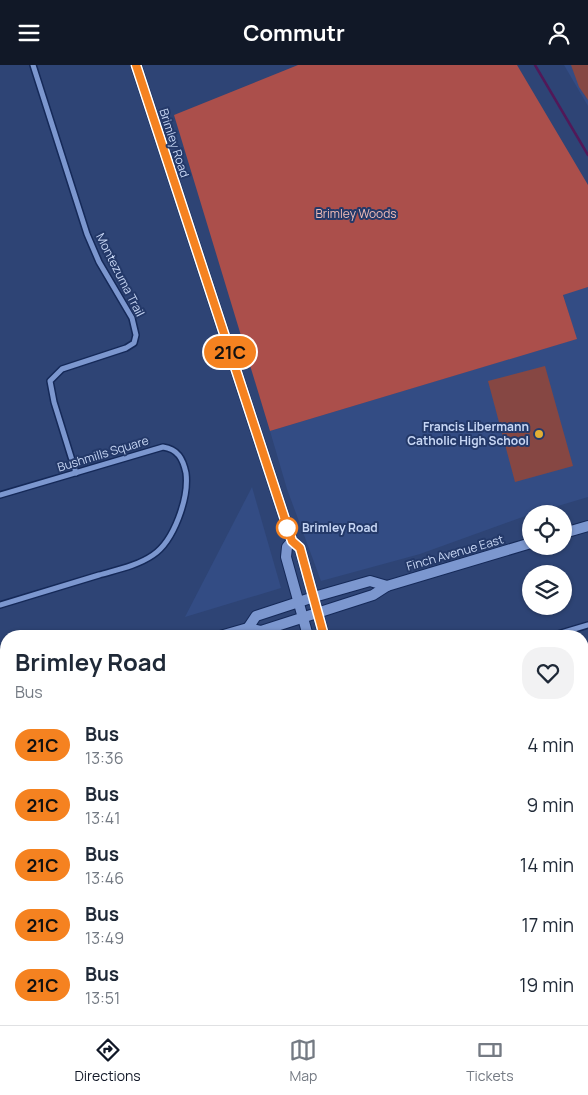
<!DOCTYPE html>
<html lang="en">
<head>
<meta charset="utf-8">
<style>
  body { margin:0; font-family:Manrope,sans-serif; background:#f2f2f3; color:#1f2937; height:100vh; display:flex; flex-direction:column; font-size:19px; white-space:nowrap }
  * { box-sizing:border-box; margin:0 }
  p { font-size:16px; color:#747a83 }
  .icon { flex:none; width:28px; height:28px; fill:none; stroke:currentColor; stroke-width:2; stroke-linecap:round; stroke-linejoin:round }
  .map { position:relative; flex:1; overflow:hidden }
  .details { position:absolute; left:0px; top:565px; width:589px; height:395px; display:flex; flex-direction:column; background:#fff; border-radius:20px 20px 0 0; box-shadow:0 1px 4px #0004 }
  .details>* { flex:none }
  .badge { padding:0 10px; border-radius:16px; font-size:18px; line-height:32px }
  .fabs { position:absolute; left:522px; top:440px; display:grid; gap:10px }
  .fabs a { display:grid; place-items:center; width:50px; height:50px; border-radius:50%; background:#fff; box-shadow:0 1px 4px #0004; font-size:25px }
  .map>.badge { position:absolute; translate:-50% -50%; box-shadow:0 0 0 2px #fff }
  .round { display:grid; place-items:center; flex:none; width:52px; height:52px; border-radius:20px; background:#f2f2f3 }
  .summary { display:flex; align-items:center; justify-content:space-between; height:85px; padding:0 15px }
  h1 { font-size:24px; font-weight:700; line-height:38px }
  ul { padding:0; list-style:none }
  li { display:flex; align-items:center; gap:15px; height:60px; padding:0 15px }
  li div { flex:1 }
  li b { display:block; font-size:19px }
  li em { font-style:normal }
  li .badge { min-width:55px; font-weight:700; text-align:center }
  header { display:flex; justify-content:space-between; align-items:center; height:65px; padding:0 15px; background:#111827; color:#fff; font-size:22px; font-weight:700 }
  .dock { display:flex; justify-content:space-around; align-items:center; height:70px; border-top:1px solid #e0e1e3; background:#fff; font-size:14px; color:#747a83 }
  .dock a { display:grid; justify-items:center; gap:2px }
  .dock .current { color:#111827 }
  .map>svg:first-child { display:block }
</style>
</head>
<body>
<header><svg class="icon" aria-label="menu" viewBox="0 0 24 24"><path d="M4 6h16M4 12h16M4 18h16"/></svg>Commutr<svg class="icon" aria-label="person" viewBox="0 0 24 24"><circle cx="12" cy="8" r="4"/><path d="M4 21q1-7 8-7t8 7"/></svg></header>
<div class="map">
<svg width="588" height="960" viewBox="0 0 588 960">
  <rect width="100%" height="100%" fill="#2e4475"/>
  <g fill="#334c84">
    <polygon points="564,0 588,0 588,41"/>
    <polygon points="588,222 588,432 531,449 420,489 321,516 287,424 270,366 576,274 563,229"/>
    <polygon points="252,422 281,523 185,552"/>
  </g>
  <g fill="#864743">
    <polygon points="571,0 588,0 588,35 579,22"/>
    <polygon points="545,301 573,401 515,417 488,316"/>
  </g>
  <polygon fill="#ab4f4b" points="298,0 517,0 588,120 588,222 563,230 577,274 270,366 174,50"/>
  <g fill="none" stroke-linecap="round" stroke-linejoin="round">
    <polyline stroke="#521858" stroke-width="2.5" points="535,0 588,90"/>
    <g stroke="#152958" stroke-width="8">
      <g id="minor">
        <polyline points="33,0 87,169 99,197 132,253 136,270 134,278 126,283 62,304 50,316 54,337 76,408"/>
        <path d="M 0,430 L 163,382 C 178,384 183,394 186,408 C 189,433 174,476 153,490 C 137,501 116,505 99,510 C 66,520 33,530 0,540"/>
        <polyline points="551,571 588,560"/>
        <polyline points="582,685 588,683"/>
        <polyline points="0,736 6,734"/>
        <polyline points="582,804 588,802"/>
        <polyline points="582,846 588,864"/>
        <polyline points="0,853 6,857"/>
        <polyline points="118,954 125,960"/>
        <polyline points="299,954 304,960"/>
        <polyline points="432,954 434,960"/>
      </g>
    </g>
    <g stroke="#152958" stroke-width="12">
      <g id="secondary">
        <polyline points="136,0 292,476 300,483 324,571"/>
        <polyline points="564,468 588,461"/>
        <polyline points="292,476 287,482 286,492 308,571"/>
        <polyline points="248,563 256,551 314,532 370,516 387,521"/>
        <polyline points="220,571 248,563 261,566 373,530 387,521 531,478"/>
        <polyline points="0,638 6,636"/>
        <polyline points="523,954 525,960"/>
      </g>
    </g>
    <use href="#minor" stroke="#7c97cf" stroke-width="5"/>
    <use href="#secondary" stroke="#7c97cf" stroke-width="10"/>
  </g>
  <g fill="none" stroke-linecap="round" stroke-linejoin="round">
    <g stroke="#fff" stroke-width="11">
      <polyline id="line" points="136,0 292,476 300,483 324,571"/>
    </g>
    <use href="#line" stroke="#f58220" stroke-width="8"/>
  </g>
  <circle fill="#e2ae34" stroke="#243969" stroke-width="2" cx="539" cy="369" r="5"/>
  <circle fill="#fff" stroke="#f58220" stroke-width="2.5" cx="287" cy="463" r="10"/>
  <g text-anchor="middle" stroke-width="4" stroke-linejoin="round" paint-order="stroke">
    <g font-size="12" fill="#c8d7f5" stroke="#243969">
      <text transform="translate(174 78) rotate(72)" y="4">Brimley Road</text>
      <text transform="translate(120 210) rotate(63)" y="4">Montezuma Trail</text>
      <text transform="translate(103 389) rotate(-17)" y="4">Bushmills Square</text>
      <text transform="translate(455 488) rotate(-16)" y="4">Finch Avenue East</text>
    </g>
    <g font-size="12" fill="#f0bcb7" stroke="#243969">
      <text x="356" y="153">Brimley Woods</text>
    </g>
    <g font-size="12" font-weight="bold" fill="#c8d7f5" stroke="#243969" text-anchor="end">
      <text x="529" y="366">Francis Libermann<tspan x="529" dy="14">Catholic High School</tspan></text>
    </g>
    <g font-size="12" font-weight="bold" fill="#c8d7f5" stroke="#243969" text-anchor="start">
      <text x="302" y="467">Brimley Road</text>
    </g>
  </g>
</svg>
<div class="fabs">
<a><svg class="icon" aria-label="locate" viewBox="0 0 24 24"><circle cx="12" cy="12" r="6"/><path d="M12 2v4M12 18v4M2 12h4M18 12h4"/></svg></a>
<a><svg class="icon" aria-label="layers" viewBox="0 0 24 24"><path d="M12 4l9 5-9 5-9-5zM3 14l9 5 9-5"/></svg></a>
</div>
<b class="badge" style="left:230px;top:287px;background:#f58220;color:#111">21C</b>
<section class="details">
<div class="summary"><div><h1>Brimley Road</h1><p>Bus</p></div><a class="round"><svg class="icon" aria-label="heart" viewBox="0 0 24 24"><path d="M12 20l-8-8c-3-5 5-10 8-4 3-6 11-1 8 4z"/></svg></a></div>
<ul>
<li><span class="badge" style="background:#f58220;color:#111">21C</span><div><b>Bus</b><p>13:36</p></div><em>4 min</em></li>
<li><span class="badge" style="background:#f58220;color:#111">21C</span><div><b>Bus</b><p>13:41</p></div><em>9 min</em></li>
<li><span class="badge" style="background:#f58220;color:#111">21C</span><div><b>Bus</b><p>13:46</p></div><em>14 min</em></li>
<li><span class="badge" style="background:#f58220;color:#111">21C</span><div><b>Bus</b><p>13:49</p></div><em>17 min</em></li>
<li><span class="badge" style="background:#f58220;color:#111">21C</span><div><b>Bus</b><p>13:51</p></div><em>19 min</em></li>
</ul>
</section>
</div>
<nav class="dock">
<a class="current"><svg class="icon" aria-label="directions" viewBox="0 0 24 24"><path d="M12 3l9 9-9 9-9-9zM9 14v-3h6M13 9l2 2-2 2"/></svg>Directions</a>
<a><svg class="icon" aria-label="map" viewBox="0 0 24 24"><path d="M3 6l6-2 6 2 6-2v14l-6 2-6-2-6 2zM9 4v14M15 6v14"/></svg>Map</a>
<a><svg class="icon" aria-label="tickets" viewBox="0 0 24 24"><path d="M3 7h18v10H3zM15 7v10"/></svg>Tickets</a>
</nav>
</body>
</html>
